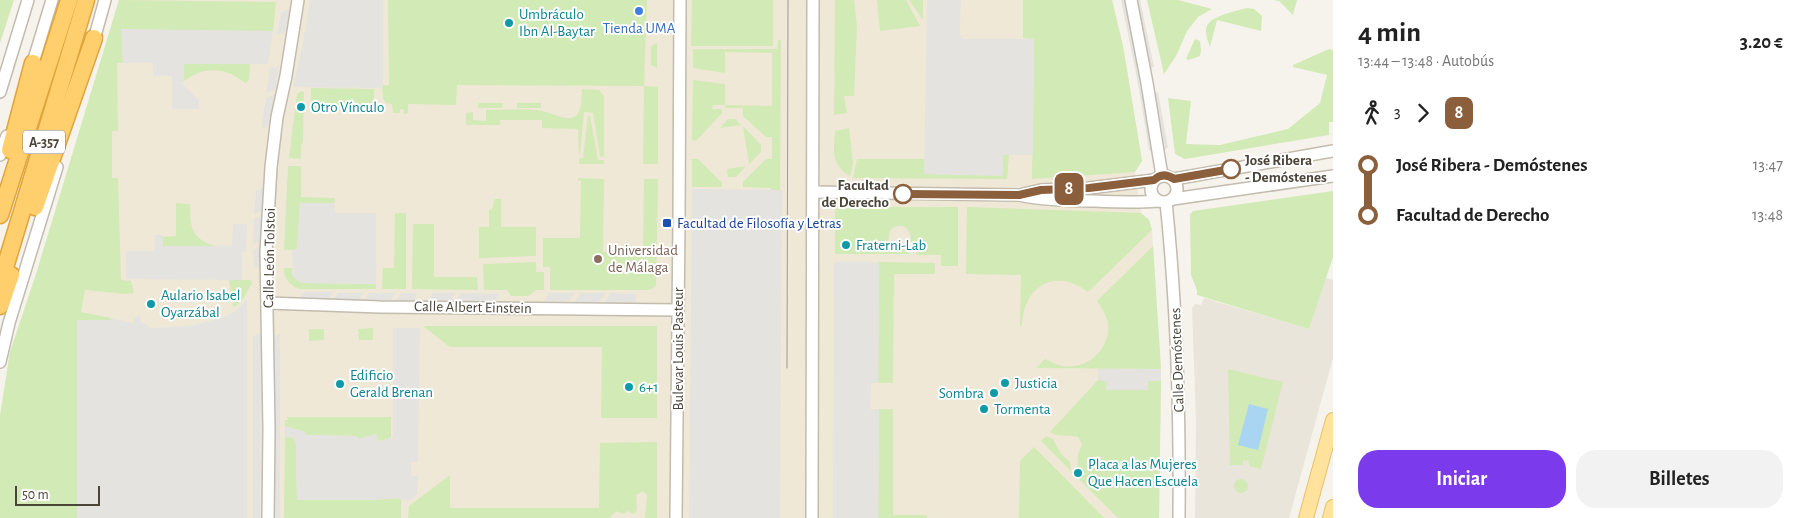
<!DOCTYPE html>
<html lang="es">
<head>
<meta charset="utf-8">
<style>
  body { margin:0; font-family:"Alegreya Sans",sans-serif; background:#f2f2f2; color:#222; height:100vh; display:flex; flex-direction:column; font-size:19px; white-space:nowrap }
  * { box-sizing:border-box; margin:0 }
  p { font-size:16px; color:#767676 }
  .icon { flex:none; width:28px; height:28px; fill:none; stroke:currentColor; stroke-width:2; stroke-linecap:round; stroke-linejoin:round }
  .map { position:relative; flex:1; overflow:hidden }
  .drawer { display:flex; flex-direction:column; background:#fff; width:475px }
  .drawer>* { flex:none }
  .badge { padding:0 10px; border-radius:8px; font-size:18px; line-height:32px }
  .scale { position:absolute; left:15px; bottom:12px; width:85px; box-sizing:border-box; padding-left:5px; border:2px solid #4b4439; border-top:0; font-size:14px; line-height:18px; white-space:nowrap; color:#4b4439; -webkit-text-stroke:4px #fff; paint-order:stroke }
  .map>.badge { position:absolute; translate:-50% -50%; box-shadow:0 0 0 2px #fff }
  .legs { display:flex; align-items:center; gap:8px; height:55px; padding:0 25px; font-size:16px }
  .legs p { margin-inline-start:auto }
  .headline { display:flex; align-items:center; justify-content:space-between; height:85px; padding:0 25px }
  h1 { font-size:28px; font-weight:700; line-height:38px }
  .button { display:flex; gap:10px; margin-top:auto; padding:10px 25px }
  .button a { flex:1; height:58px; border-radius:20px; background:#7c3aed; color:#fff; font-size:20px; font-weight:700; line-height:58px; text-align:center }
  .button a+a { background:#f2f2f2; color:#222 }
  ul { padding:0 25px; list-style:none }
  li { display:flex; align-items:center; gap:18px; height:50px; font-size:19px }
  li i { display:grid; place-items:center; width:8px; height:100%; margin:0 6px; background:currentColor }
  li i::after { content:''; width:12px; height:12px; margin:-6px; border:4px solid; border-radius:50%; background:#fff }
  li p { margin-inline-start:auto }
  li:first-child i { background:linear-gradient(#0000 50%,currentColor 0) }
  li:last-child i { background:linear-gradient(currentColor 50%,#0000 0) }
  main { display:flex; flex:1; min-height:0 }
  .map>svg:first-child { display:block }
</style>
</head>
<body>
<main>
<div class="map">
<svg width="1333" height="518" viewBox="0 0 1333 518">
  <rect width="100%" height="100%" fill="#f6f3ec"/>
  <polygon fill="#eae5da" points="1325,278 1333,280 1333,358 1289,518 1195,518 1196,421 1192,308 1195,304 1201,305 1204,298 1309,329"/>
  <polygon fill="#efe8d6" points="119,0 1112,0 1123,46 1142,161 1135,172 1141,213 1149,220 1152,230 1161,369 1159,518 0,518 0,416 10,352 37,271"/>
  <g fill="#d2eab5">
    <polygon points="0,0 14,0 0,43"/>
    <polygon points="119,0 276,2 273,31 122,30 123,63 117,63 118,131 112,131 112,178 118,178 121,280 131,281 134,293 125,294 85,290 81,312 111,318 111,320 77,320 77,518 0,518 0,416 10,352 37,271"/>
    <polygon points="388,0 647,0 644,86 658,87 658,164 643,164 644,86 457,85 456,105 408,104 408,113 404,114 403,109 400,109 400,113 393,113 392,104 386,103 383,98 382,85 389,85"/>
    <polygon points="692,0 773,0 773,46 691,46"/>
    <polygon points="835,0 854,0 857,26 854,96 844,96 847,113 834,115"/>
    <polygon points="877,0 906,0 920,26 880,31"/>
    <polygon points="909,0 923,0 923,20"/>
    <polygon points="1023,0 1112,0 1123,46 1142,161 1135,172 1032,179 1034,39 1023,38"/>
    <polygon points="1147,0 1178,0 1212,9 1198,17 1187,31 1176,56 1164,74"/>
    <polygon points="1274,0 1297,0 1293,15 1279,1"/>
    <path d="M 1247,8 L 1254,9 L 1262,16 L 1261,31 L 1217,20 L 1210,47 C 1208,42 1206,36 1206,31 C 1205,16 1237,11 1247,8 Z"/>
    <polygon points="1195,39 1200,41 1201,50 1200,56 1189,60 1186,59"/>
    <polygon points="778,40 781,40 780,190 771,190 771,188 743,187 743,182 766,159 772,159 772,137 766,137 743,116 743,108 725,108 725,105 713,105 712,109 721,109 722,113 696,141 692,140 693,80 725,84 725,105 772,106 772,53 725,52 725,73 693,68 693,49 777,49"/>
    <polygon points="657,43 657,68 651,65 651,46"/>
    <polygon points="1329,49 1333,50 1333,122 1329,122 1329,135 1185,159 1175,154 1168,98 1191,101 1186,144 1220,145 1288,129 1320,103 1327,75 1293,67 1293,65"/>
    <path d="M 183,64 L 250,64 L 249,80 L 245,83 C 226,67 204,66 184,81 Z"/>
    <polygon points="311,88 374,89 374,113 364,113 364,108 311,108"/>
    <path d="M 582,89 L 599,90 L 604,96 L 604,157 L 600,156 L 593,113 L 584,112 L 580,154 L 579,154 L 578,129 L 542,128 L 542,120 L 500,120 L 500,125 L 466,125 L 466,113 L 473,112 L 473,120 L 486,121 L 486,110 C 504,110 524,108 542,111 C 552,113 567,122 576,116 C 583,110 581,98 582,89 Z"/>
    <polygon points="301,91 304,92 303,143 301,144 301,159 289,158 297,94"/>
    <polygon points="478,103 503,103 502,108 478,108"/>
    <rect x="517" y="103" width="24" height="5"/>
    <polygon points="588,116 590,116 598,160 604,160 604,164 579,164 579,158 583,158"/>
    <polygon points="728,119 735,119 741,125 720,128"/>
    <polygon points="743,126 761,145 761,152 749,164"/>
    <path d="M 849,128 L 853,163 L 850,176 C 830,164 834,151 835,131 Z"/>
    <polygon points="1003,155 1009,155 1007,179 853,178 857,159 924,159 924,174 1003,175"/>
    <polygon points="692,159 698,159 722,183 722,187 692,187"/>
    <polygon points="288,166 301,166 301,197 335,198 335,203 300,204 297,250 284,250"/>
    <polygon points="746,166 736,177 728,177 727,169"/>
    <polygon points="578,178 604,179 603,252 643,253 644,179 658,179 656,286 650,290 550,290 550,267 543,267 543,238 580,238 581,181 578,181"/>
    <polygon points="1333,191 1333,257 1309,329 1197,295 1197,290 1191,275 1190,214 1193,211"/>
    <polygon points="494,199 501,199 501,227 536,227 536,256 479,258 479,227 489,227 489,210 493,208"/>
    <path d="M 176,203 L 190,204 C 190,228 191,239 216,246 L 163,246 L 162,237 L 176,236 Z"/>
    <path d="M 839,207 L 958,207 L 958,266 L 941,266 L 941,255 L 917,255 L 915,249 L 911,245 C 912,231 905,219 890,230 L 888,242 C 893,252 899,249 908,249 L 909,254 L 835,254 L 835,208 Z"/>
    <path d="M 967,207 L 1141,213 L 1149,220 L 1152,230 L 1088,292 C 1055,267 1023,286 1022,326 L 1020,326 L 1021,275 L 966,274 Z"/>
    <polygon points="395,213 406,213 406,289 382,289 383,268 394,268"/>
    <polygon points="413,224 434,224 434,277 477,277 478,290 412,289"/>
    <path d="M 1153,246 L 1161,369 L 1036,368 L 1045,359 C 1051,362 1057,365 1063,366 C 1087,370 1110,350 1108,325 C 1107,316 1102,308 1097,301 Z"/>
    <polygon points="536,262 536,272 544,272 544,290 536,290 528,296 511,296 507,290 484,290 483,264"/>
    <polygon points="879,262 935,263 935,274 894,274 893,383 878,383"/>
    <path d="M 284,268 L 292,268 L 292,274 L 301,283 L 376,284 L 376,289 L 300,289 C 289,285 284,279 284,268 Z"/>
    <polygon points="229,280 250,280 252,283 243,299 235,307 233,306"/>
    <polygon points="423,326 657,326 657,418 601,418 602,347 450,347"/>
    <polygon points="373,328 373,340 359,340 358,329"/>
    <polygon points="309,329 324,329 324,340 309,341"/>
    <polygon points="1228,369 1283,382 1261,469 1249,466 1249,461 1243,460 1243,465 1230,465"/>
    <path d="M 1098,380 L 1106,380 L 1107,390 L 1148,390 L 1148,381 L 1161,381 L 1159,518 L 1118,518 L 1077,477 L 1078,454 L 1082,444 L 1078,437 C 1068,434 1059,438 1050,432 Z"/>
    <polygon points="879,409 893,409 893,515 927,515 927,518 878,518"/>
    <polygon points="287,417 391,417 391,438 378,441 376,434 358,439 357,436 306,435 305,432 285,426 285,420 288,420"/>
    <polygon points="285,436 294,438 296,444 297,500 375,500 396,498 401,499 401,518 284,518"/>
    <polygon points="1046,436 1053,439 1061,454 1070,462 1071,471 1041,441"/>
    <polygon points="657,442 657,518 645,518 647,495 643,491 636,495 637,509 635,513 632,514 629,511 623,514 616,511 610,518 408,518 409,506 450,475 450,508 599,508 600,443"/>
    <polygon points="1034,447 1104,518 1019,518 1020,461"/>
    <circle cx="1241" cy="486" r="7"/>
  </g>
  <g fill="#e5e3e0">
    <polygon points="310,0 383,0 383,88 293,87 303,43"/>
    <polygon points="927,0 961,0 960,35 963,39 1034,39 1033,155 1003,155 1003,176 924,174"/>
    <polygon points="1121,0 1124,0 1125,2 1153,151 1149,150 1137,78"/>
    <polygon points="1137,0 1140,0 1154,67 1151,68"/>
    <polygon points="290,9 285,32 277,35 281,12"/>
    <polygon points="121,29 273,31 268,64 184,64 184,81 182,83 199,100 199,109 172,109 172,76 153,76 153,63 123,63"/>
    <polygon points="279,66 275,90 266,93 270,69"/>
    <polygon points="1158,92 1168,147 1165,150 1155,93"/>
    <polygon points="274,95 270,125 261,129 266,98"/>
    <polygon points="264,187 263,211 254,214 256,191"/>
    <polygon points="692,189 782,190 780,518 689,518"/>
    <polygon points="300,203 335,203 335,213 376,213 376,284 301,283 293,277 292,250 297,249"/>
    <polygon points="262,215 261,241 253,245 254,219"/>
    <polygon points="233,224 247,224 246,251 242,252 242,280 126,279 126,251 154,251 155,235 162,235 163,246 232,246"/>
    <polygon points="261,245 262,268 254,267 253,250"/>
    <polygon points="834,262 879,262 878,383 871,383 870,409 879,409 878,518 833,518"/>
    <polygon points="304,292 333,292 328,300 298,300"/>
    <polygon points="338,293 364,293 359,300 333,300"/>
    <polygon points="369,293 396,293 391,300 364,300"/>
    <polygon points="401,293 417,293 415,300 396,300"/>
    <polygon points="433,293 456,293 451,301 428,301"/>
    <polygon points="461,293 499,294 495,301 456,301"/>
    <polygon points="549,293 575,293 569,301 544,302"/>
    <polygon points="580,293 606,293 599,302 575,302"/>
    <polygon points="610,293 636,294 636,302 605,302"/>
    <polygon points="247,299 247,518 77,518 77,320 111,320 111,318 133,323 134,317 140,316 141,322 152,328 190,326 225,317 236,311"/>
    <polygon points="393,328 420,328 418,462 411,462 411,476 418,476 417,493 413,499 406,501 396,498 375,500 297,500 296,444 294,438 285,436 285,426 305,432 306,435 358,436 358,439 376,434 378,441 393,438"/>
    <polygon points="261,333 260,518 253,518 253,336"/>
    <polygon points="280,334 280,518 272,518 273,337"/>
    <polygon points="1098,369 1161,369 1161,381 1148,381 1148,390 1106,390 1106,381 1098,380"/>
  </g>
  <polygon fill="#a9d4f2" points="1249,404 1268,409 1258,450 1238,445"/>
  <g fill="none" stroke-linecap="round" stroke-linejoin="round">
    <g stroke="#c2bbae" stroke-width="14">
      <g id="minor">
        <polyline points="1131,0 1147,83 1162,176"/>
        <polyline points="93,43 105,0"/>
        <polyline points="31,69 52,0"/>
        <polyline points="0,92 28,0"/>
        <polyline points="0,155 7,136"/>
        <circle cx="1164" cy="189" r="13"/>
        <polyline points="1174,179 1333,151"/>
        <path d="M 813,192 L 1019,195 C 1043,200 1067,201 1092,201 C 1115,202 1136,203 1158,201"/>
        <polyline points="1023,194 1041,190 1089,188 1154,180"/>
        <polyline points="1173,199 1333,176"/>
        <path d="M 1166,202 C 1177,308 1180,412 1179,518"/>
        <polyline points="268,303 380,307 678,310"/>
        <polyline points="0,362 9,323 57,167"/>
        <polyline points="268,518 269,429 266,252 271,167 277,117 286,76 298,0"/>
        <polyline points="676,518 679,221 680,0"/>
        <polyline points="812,518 813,0"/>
      </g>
    </g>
    <g stroke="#e6c16a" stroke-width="16">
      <g id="major">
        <polyline points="1306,518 1333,420"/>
        <polyline points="1330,518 1333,507"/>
      </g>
    </g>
    <g stroke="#e0a43c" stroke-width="19">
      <g id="highway">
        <polyline points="10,150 33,63"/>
        <polyline points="35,207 94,38"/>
        <polyline points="0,215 69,0"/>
        <polyline points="0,284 86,0"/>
        <polyline points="0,306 11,275"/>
      </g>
    </g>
    <use href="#minor" stroke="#fff" stroke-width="11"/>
    <use href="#major" stroke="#ffe39c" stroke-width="14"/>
    <use href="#highway" stroke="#ffcf6e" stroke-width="16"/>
    <polyline stroke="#9a9a9a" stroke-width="1" points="787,368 788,0"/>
  </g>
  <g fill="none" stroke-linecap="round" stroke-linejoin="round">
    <g stroke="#fff" stroke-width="11">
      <path id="line-1" d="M 903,194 L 1019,195 L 1041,190 L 1089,188 L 1154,180 C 1160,174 1167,174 1174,179 L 1231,169"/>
    </g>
    <use href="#line-1" stroke="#8b5e3c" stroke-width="8"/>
  </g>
  <circle fill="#3f7fe0" stroke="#fff" stroke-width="2" cx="639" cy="11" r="5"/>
  <g fill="#0f9aa8" stroke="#fff" stroke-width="2">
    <circle cx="509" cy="23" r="5"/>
    <circle cx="301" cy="107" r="5"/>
    <circle cx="846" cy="245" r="5"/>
    <circle cx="151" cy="304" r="5"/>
    <circle cx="1005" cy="383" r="5"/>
    <circle cx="340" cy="384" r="5"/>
    <circle cx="629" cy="387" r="5"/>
    <circle cx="994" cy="393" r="5"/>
    <circle cx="984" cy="409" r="5"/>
    <circle cx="1078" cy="473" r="5"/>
  </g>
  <g fill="#fff" stroke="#8b5e3c" stroke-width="2.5">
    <circle cx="1231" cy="169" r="9"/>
    <circle cx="903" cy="194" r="9"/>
  </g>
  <rect fill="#1a4fb4" stroke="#fff" stroke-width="2" x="662" y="218" width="10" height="10" rx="2.5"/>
  <circle fill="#8d6e63" stroke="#fff" stroke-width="2" cx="598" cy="259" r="5"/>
  <g text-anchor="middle" stroke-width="4" stroke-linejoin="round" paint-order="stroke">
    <rect fill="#fff" stroke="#817c74" stroke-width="1" x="23" y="130.5" width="42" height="23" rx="4"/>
    <g font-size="14" font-weight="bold" fill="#4b4439">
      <text x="44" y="147">A-357</text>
    </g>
    <g font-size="15" fill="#0d838f" stroke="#fff" text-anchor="start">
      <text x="519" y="19">Umbráculo<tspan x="519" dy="17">Ibn Al-Baytar</tspan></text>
      <text x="311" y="112">Otro Vínculo</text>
      <text x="856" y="250">Fraterni-Lab</text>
      <text x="161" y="300">Aulario Isabel<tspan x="161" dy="17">Oyarzábal</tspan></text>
      <text x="350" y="380">Edificio<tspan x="350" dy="17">Gerald Brenan</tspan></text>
      <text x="1015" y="388">Justicia</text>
      <text x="639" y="392">6+1</text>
      <text x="984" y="398" text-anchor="end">Sombra</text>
      <text x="994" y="414">Tormenta</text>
      <text x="1088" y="469">Placa a las Mujeres<tspan x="1088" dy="17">Que Hacen Escuela</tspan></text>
    </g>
    <g font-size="15" fill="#366cbe" stroke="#fff">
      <text x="639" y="33">Tienda UMA</text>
    </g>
    <g font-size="15" font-weight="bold" fill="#4b4439" stroke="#fff" text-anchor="start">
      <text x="1245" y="165">José Ribera<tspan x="1245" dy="17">- Demóstenes</tspan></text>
      <text x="889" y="190" text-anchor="end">Facultad<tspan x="889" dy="17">de Derecho</tspan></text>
    </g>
    <g font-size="15" fill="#164399" stroke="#fff" text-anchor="start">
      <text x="677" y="228">Facultad de Filosofía y Letras</text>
    </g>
    <g font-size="15" fill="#785e54" stroke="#fff" text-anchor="start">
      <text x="608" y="255">Universidad<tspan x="608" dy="17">de Málaga</tspan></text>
    </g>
    <g font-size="15" fill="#4b4439" stroke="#fff">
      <text transform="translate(269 258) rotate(-89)" y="5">Calle León Tolstoi</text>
      <text transform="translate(473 307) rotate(1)" y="5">Calle Albert Einstein</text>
      <text transform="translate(678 349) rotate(-90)" y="5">Bulevar Louis Pasteur</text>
      <text transform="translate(1177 360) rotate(-92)" y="5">Calle Demóstenes</text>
    </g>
  </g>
</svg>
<div class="scale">50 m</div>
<b class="badge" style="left:1069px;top:189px;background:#8b5e3c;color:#fff">8</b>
</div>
<section class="drawer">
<div class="headline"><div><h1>4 min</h1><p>13:44 – 13:48 · Autobús</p></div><b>3.20 €</b></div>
<div class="legs"><svg class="icon" aria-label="walk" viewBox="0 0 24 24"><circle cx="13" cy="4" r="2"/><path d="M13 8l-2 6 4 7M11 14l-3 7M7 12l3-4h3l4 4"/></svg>3<svg class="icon" aria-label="forward" viewBox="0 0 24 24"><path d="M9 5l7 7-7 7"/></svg><b class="badge" style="background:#8b5e3c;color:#fff">8</b></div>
<ul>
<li><i style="color:#8b5e3c"></i><b>José Ribera - Demóstenes</b><p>13:47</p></li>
<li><i style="color:#8b5e3c"></i><b>Facultad de Derecho</b><p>13:48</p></li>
</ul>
<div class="button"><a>Iniciar</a><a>Billetes</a></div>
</section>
</main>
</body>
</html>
